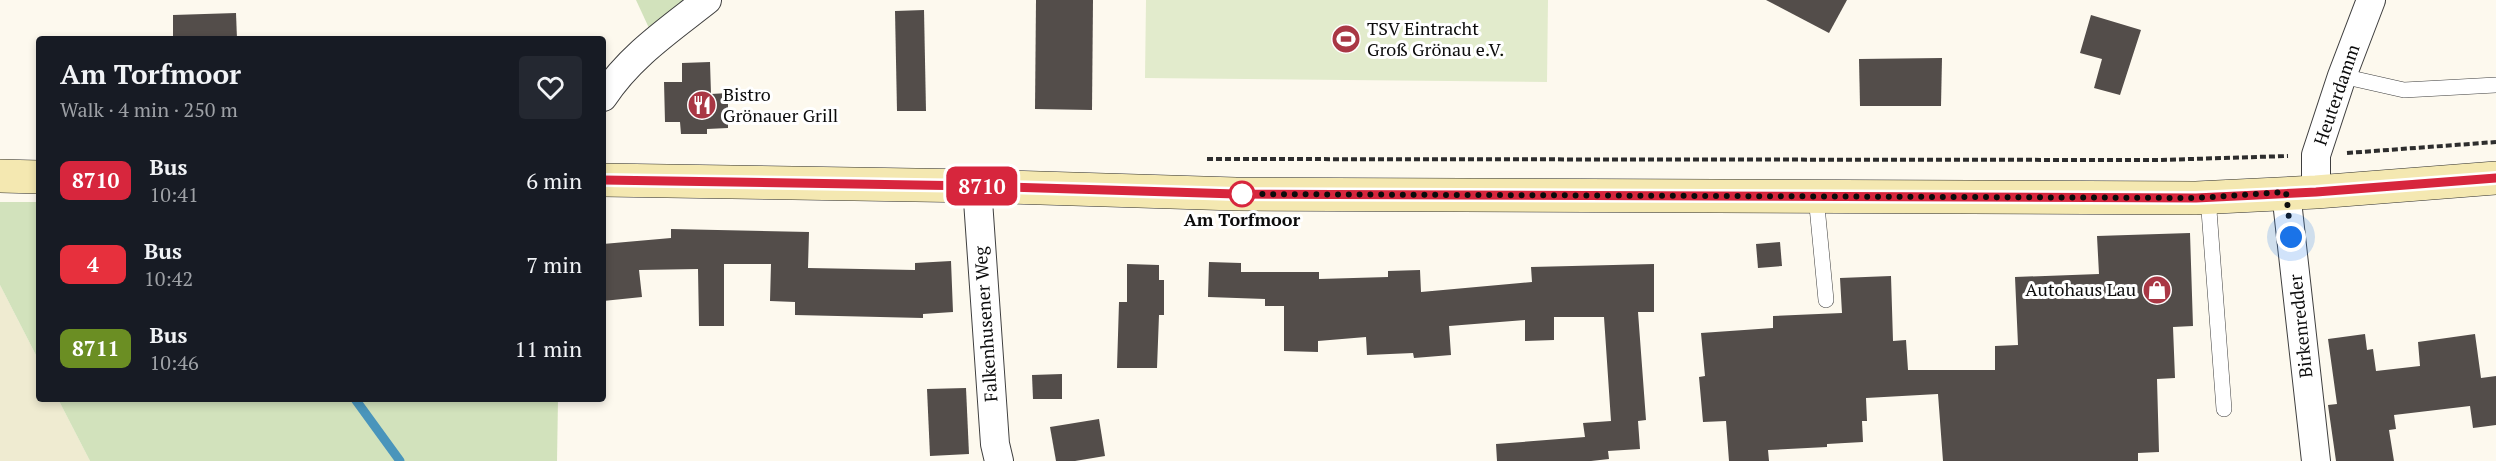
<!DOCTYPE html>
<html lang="en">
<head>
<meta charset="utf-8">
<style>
  body { margin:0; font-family:"PT Serif",serif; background:#242831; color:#f1f3f6; height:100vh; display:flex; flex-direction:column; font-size:22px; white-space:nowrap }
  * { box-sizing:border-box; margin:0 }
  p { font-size:20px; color:#9ea1a6 }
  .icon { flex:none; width:33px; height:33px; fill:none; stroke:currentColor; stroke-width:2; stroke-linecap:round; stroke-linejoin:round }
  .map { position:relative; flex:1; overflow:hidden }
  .panel { position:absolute; left:36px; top:36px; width:570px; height:366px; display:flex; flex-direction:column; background:#171b24; border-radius:6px; box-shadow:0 3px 9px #0003 }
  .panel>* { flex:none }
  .badge { padding:0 12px; border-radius:9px; font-size:21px; line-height:39px }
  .you { position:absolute; width:30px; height:30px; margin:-15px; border:4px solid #fff; border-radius:50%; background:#1a73e8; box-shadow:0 0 0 9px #1a73e833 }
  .map>.badge { position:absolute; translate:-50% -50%; box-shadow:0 0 0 3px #fff }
  .round { display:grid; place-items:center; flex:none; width:63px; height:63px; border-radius:6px; background:#242831 }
  .headline { display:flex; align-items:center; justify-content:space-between; height:102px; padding:0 24px }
  h1 { font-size:28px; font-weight:700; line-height:45px }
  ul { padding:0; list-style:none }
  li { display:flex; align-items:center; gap:18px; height:84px; padding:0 24px }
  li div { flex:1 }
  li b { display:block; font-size:22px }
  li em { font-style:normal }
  li .badge { min-width:66px; font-weight:700; text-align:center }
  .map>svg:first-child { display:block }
</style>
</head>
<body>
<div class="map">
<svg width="2496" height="461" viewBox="0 0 2496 461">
  <rect width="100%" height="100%" fill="#fdf9ee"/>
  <polygon fill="#efebd1" points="0,285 39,361 39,399 58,399 90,461 0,461"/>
  <g fill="#d2e2bc">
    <polygon points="636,0 709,0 655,41"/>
    <polygon points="0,202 39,202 39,361 0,285"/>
    <polygon points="58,399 558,399 557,461 90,461"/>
  </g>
  <polygon fill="#e2ebcc" points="1146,0 1548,0 1547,82 1145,78"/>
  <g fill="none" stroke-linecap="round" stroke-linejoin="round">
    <polyline stroke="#4a95bb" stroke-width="9" points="355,399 400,461"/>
  </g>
  <g fill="#534d4a">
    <polygon points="1036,0 1093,0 1092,110 1035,109"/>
    <polygon points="1766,0 1847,0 1829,33"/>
    <polygon points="924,10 926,111 897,111 895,11"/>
    <polygon points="236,13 237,39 173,39 173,15"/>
    <polygon points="2091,15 2141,30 2120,95 2094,88 2102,59 2080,53"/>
    <polygon points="1942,58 1941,106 1860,106 1859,59"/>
    <polygon points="710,62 711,94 728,93 728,128 707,129 707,134 681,134 680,122 665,122 664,82 682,82 682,63"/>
    <polygon points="671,229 809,232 808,268 915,270 915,263 951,261 953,312 923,314 923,318 795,315 795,302 770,301 771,264 724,264 724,326 699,326 698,269 639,270 642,297 603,301 603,244 671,238"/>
    <polygon points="2190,233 2193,326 2173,327 2175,378 2157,379 2159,452 2138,453 2138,461 1943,461 1938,394 1866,398 1867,421 1862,421 1863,442 1827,444 1827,447 1768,450 1769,461 1729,461 1726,421 1703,422 1699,377 1705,376 1701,333 1773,328 1773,316 1842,313 1840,278 1891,276 1893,341 1906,340 1908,370 1995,370 1995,346 2018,345 2015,277 2099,274 2097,236"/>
    <polygon points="1780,242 1782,266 1758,268 1756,244"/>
    <polygon points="1209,262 1241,263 1241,272 1319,272 1319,279 1388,277 1388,271 1420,270 1421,292 1532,282 1531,267 1654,264 1654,312 1638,312 1646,420 1638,421 1640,449 1608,451 1609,459 1591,461 1497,461 1496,444 1585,437 1583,423 1611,421 1604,317 1554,317 1554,340 1525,341 1525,320 1449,326 1451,355 1414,358 1413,353 1367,355 1366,337 1318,341 1318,352 1284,351 1284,306 1265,306 1265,299 1208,297"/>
    <polygon points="1127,264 1159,265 1159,280 1164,280 1164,315 1159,315 1157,368 1117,368 1119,302 1127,302"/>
    <polygon points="2365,334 2367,350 2373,349 2376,371 2420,366 2418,342 2475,334 2481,378 2496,376 2496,425 2473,428 2470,406 2394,415 2396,429 2389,430 2394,461 2336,461 2328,405 2337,404 2328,339"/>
    <polygon points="1062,374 1062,399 1033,399 1032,375"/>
    <polygon points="966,388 969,454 930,456 927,389"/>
    <polygon points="1099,419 1105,456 1075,461 1056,461 1050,427"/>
  </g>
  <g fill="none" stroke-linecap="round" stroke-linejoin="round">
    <g stroke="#3f3f3f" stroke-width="16">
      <g id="lane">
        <polyline points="2342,76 2404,90 2496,85"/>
        <polyline points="1816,196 1826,300"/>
        <polyline points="2208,197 2224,409"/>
      </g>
    </g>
    <g stroke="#3f3f3f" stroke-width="30">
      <g id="street">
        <path d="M 603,97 C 630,56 669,30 707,0"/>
        <polyline points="977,186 995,444 999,461"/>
        <polyline points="2286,192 2316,461"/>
        <polyline points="2316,192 2316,155 2342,76 2371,0"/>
      </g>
    </g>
    <g stroke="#2e2e2e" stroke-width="34">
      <g id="secondary">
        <polyline points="0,176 39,177"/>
        <polyline points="603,180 977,186 1236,194 2196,198 2316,192 2496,178"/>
      </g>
    </g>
    <g stroke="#2e2e2e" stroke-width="4" stroke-dasharray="6 3" stroke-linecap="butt">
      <polyline points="2347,153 2496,142"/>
      <polyline points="1207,159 2159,160 2288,156"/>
    </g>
    <use href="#lane" stroke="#fff" stroke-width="15"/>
    <use href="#street" stroke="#fff" stroke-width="28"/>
    <use href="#secondary" stroke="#f4e8b1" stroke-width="33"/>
  </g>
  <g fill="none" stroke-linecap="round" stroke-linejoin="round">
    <g stroke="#fff" stroke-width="14">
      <polyline id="line" points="603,180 977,186 1236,194 2196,198 2316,192 2496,178"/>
    </g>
    <use href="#line" stroke="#d7263d" stroke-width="9"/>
    <polyline stroke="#0c0c0c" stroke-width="6" stroke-dasharray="0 10.8" points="1242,194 1236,194 2196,198 2286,192 2291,237"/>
  </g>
  <defs>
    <g id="stadium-disc" transform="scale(1.5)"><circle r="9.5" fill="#a93744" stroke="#fff"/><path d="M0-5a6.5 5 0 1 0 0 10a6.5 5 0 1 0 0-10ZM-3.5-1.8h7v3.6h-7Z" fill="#fff"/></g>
    <g id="restaurant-disc" transform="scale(1.5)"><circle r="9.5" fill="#a93744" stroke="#fff"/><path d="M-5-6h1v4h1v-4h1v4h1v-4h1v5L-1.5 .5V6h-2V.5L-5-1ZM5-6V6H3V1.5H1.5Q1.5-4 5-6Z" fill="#fff"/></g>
    <g id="shop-disc" transform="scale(1.5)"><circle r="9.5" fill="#a93744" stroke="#fff"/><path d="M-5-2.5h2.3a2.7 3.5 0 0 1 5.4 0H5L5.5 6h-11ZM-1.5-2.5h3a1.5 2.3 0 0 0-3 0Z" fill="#fff"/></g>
  </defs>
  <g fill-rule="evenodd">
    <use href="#stadium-disc" x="1346" y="39"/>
    <use href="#restaurant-disc" x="702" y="105"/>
    <use href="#shop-disc" x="2157" y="290"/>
  </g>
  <circle fill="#fff" stroke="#d7263d" stroke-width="3" cx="1242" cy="194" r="12"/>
  <g text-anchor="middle" stroke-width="6" stroke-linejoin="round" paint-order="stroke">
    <g font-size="18" fill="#0c0c0c" stroke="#fff" text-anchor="start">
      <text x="1367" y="35">TSV Eintracht<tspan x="1367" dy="21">Groß Grönau e.V.</tspan></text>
      <text x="723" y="101">Bistro<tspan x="723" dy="21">Grönauer Grill</tspan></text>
      <text x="2136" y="296" text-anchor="end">Autohaus Lau</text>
    </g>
    <g font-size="18" fill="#0c0c0c" stroke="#fff">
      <text transform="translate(2337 95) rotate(-71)" y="6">Heuterdamm</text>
      <text transform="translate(986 324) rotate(-94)" y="6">Falkenhusener Weg</text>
      <text transform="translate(2301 326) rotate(-96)" y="6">Birkenredder</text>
    </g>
    <g font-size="18" font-weight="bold" fill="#0c0c0c" stroke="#fff">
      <text x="1242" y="226">Am Torfmoor</text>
    </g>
  </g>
</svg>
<div class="you" style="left:2291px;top:237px"></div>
<b class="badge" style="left:982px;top:186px;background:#d7263d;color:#fff">8710</b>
<section class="panel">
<div class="headline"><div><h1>Am Torfmoor</h1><p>Walk · 4 min · 250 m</p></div><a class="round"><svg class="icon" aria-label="heart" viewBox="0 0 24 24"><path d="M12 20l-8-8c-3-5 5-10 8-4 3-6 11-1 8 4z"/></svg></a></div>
<ul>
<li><span class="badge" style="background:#d7263d;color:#fff">8710</span><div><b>Bus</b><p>10:41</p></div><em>6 min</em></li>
<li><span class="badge" style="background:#e7303d;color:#fff">4</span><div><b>Bus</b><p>10:42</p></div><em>7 min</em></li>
<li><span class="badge" style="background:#6b8e23;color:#fff">8711</span><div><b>Bus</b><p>10:46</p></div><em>11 min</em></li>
</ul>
</section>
</div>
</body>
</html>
